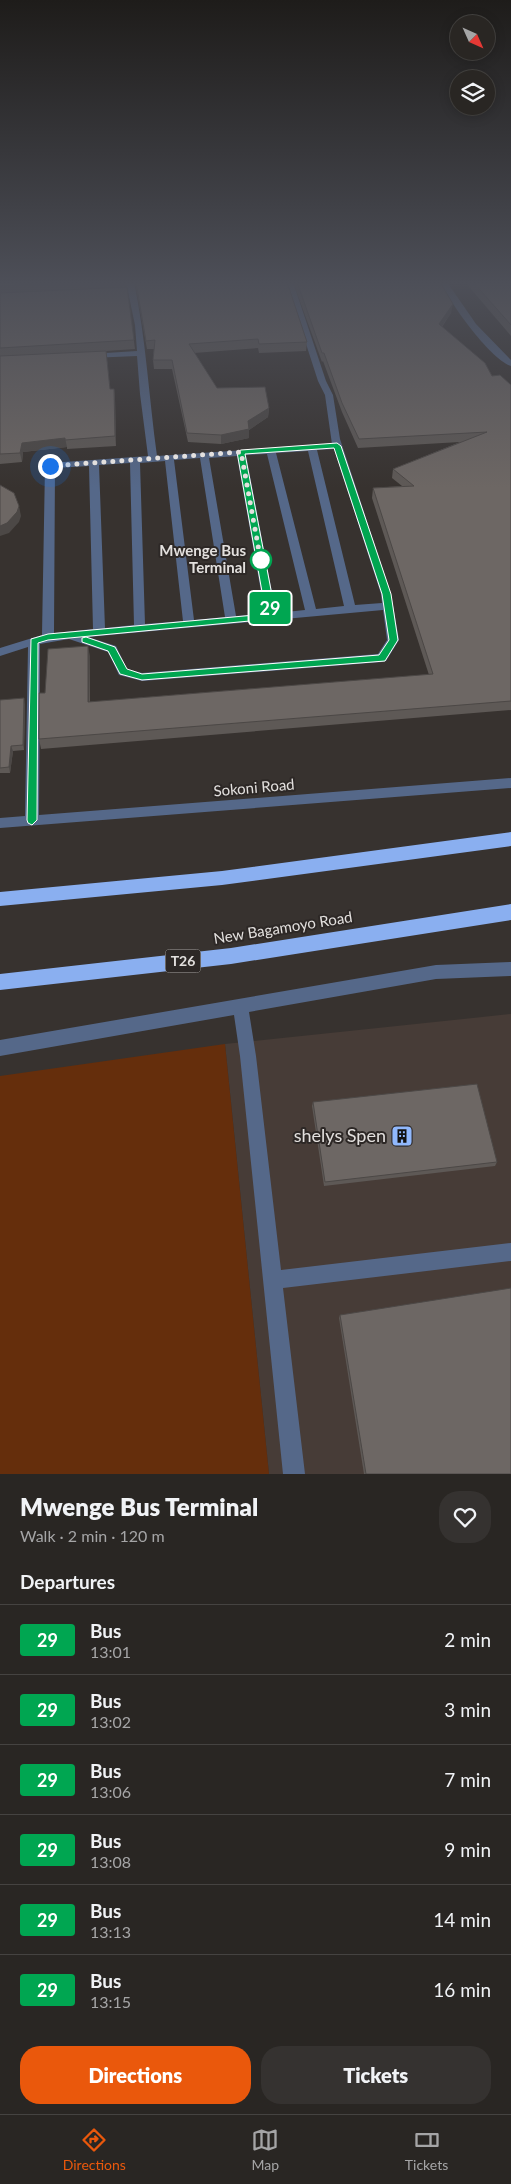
<!DOCTYPE html>
<html lang="en">
<head>
<meta charset="utf-8">
<style>
  body { margin:0; font-family:Lato,sans-serif; background:#353230; color:#f1f3f6; height:100vh; display:flex; flex-direction:column; font-size:19px; white-space:nowrap }
  * { box-sizing:border-box; margin:0 }
  p { font-size:16px; color:#a5a5a6 }
  .icon { flex:none; width:28px; height:28px; fill:none; stroke:currentColor; stroke-width:2; stroke-linecap:round; stroke-linejoin:round }
  .map { position:relative; height:1474px; overflow:hidden }
  .details { display:flex; flex-direction:column; background:#292623; flex:1 }
  .details>* { flex:none }
  .badge { padding:0 10px; border-radius:4px; font-size:18px; line-height:32px }
  .needle { width:32px; rotate:135deg }
  .controls { position:absolute; left:450px; top:15px; display:grid; gap:10px }
  .controls a { display:grid; place-items:center; width:45px; height:45px; border-radius:50%; background:#292623; box-shadow:0 2px 12px #0003,0 0 0 1px #454341; font-size:25px }
  .you { position:absolute; width:25px; height:25px; margin:-12px; border:4px solid #fff; border-radius:50%; background:#1a73e8; box-shadow:0 0 0 8px #1a73e833 }
  .map>.badge { position:absolute; translate:-50% -50%; box-shadow:0 0 0 2px #fff }
  h2 { padding:0 20px; font-size:19px; line-height:45px }
  .round { display:grid; place-items:center; flex:none; width:52px; height:52px; border-radius:20px; background:#353230 }
  .head { display:flex; align-items:center; justify-content:space-between; height:85px; padding:0 20px }
  h1 { font-size:24px; font-weight:800; line-height:38px }
  .cta { display:flex; gap:10px; margin-top:auto; padding:10px 20px }
  .cta a { flex:1; height:58px; border-radius:20px; background:#ea580c; color:#fff; font-size:20px; font-weight:800; line-height:58px; text-align:center }
  .cta a+a { background:#353230; color:#f1f3f6 }
  ul { padding:0; list-style:none }
  li { display:flex; align-items:center; gap:15px; height:70px; padding:0 20px; border-top:1px solid #454341 }
  li div { flex:1 }
  li b { display:block; font-size:19px }
  li em { font-style:normal }
  li .badge { min-width:55px; font-weight:700; text-align:center }
  .menu { display:flex; justify-content:space-around; align-items:center; height:70px; border-top:1px solid #454341; background:#292623; font-size:14px; color:#a5a5a6 }
  .menu a { display:grid; justify-items:center; gap:2px }
  .menu .active { color:#ea580c }
  .map>svg:first-child { display:block }
</style>
</head>
<body>
<div class="map">
<svg width="511" height="1474" viewBox="0 0 511 1474">
  <rect width="100%" height="100%" fill="#37322f"/>
  <polygon fill="#473c37" points="511,1014 511,1474 269,1474 225,1044"/>
  <polygon fill="#652e0c" points="225,1044 269,1474 0,1474 0,1076"/>
  <g fill="none" stroke-linecap="round" stroke-linejoin="round">
    <g fill="#556889" fill-rule="evenodd">
      <path d="M 126,282 L 134,282 C 146,339 149,398 157,456 L 332,444 L 325,395 L 318,381 L 286,282 L 293,282 L 326,381 L 333,395 L 340,439 L 391,594 L 399,640 L 386,661 L 382,662 L 142,681 L 119,675 L 108,652 L 69,639 L 40,644 L 39,815 L 511,778 L 511,788 L 0,828 L 0,818 L 25,816 L 28,647 L 0,656 L 0,648 L 42,635 L 45,466 L 50,463 L 148,456 L 140,394 L 137,356 L 90,358 L 86,356 L 90,354 L 137,351 L 135,325 ZM 334,449 L 381,594 L 382,603 L 355,605 L 317,450 ZM 308,451 L 344,606 L 316,609 L 276,453 ZM 267,454 L 305,610 L 276,613 L 246,455 ZM 237,456 L 265,614 L 236,616 L 209,458 ZM 200,458 L 225,617 L 194,620 L 174,460 ZM 165,461 L 183,621 L 145,624 L 140,463 ZM 130,463 L 134,625 L 105,628 L 99,465 ZM 89,466 L 93,629 L 54,633 L 55,468 ZM 383,610 L 387,640 L 378,654 L 142,673 L 127,669 L 116,646 L 88,637 Z"/>
      <path d="M 441,282 L 447,282 L 476,324 L 511,360 L 511,366 C 490,359 449,302 441,282 Z"/>
      <polygon points="511,962 511,976 436,979 249,1012 256,1056 281,1270 511,1243 511,1261 283,1288 305,1474 283,1474 240,1056 234,1015 0,1056 0,1040 436,965"/>
    </g>
    <g fill="#8aaff0" fill-rule="evenodd">
      <polygon points="511,832 511,846 222,885 0,906 0,892 222,871"/>
      <polygon points="511,904 511,920 231,964 0,990 0,974 231,948"/>
    </g>
  </g>
  <g fill="#5e5956">
    <polygon points="0,282 126,282 135,349 106,351 110,389 114,389 115,398 116,446 67,449 67,447 23,452 22,462 0,464"/>
    <polygon points="135,282 287,282 307,342 306,351 259,353 258,348 194,353 217,388 269,408 268,417 249,430 249,438 221,444 188,442 172,369 154,369 153,360 154,349 147,349"/>
    <polygon points="293,282 440,282 451,313 442,327 492,376 511,385 511,710 41,749 39,739 45,693 90,656 90,702 429,675 372,498 373,488 402,486 392,478 393,469 460,442 358,448 342,412 323,361 322,362"/>
    <polygon points="465,282 511,282 511,336"/>
    <polygon points="0,700 25,704 24,750 13,751 10,773 0,773"/>
    <polygon points="313,1102 497,1162 495,1166 324,1186 312,1106"/>
    <polygon points="340,1315 511,1474 364,1474 339,1318"/>
  </g>
  <g fill="#4c4846">
    <polygon points="453,304 451,313 437,333 439,324"/>
    <polygon points="114,389 115,398 116,446 115,436"/>
    <polygon points="269,408 268,417 249,430 249,438 221,444 221,435 248,421"/>
    <polygon points="65,438 67,447 23,452 22,462 20,453 22,443"/>
    <polygon points="19,506 21,516 19,522 9,533 0,536 0,526"/>
    <polygon points="88,646 90,656 89,711 88,702"/>
    <polygon points="24,698 25,704 24,750 23,745"/>
    <polygon points="11,746 13,751 10,773 9,767"/>
  </g>
  <g fill="#6d6764" stroke="#4c4846">
    <polygon points="0,282 80,282 0,286"/>
    <polygon points="136,282 287,282 307,342 259,344 258,339 189,344 217,388 265,387 269,408 248,421 249,429 221,435 187,433 172,360 153,360 155,340 146,341"/>
    <polygon points="297,282 440,282 453,304 439,324 485,363 492,376 500,375 511,385 511,701 39,739 39,693 45,693 48,649 88,646 88,702 433,674 373,488 414,486 393,469 487,432 359,439 342,403 324,353 322,353"/>
    <polygon points="473,282 511,282 511,325"/>
    <polygon points="127,287 134,340 0,348 0,293"/>
    <polygon points="106,351 110,389 114,389 115,436 65,440 65,438 22,443 20,453 0,454 0,356"/>
    <polygon points="0,485 14,493 19,506 17,512 7,523 0,526"/>
    <polygon points="24,698 23,745 11,746 9,767 0,768 0,700"/>
    <polygon points="477,1084 497,1162 325,1182 313,1102"/>
    <polygon points="511,1288 511,1474 366,1474 340,1315"/>
  </g>
  <linearGradient id="sky" x2="0" y2="1"><stop stop-color="#1e1c1a"/><stop offset="0.58" stop-color="#4d4f58"/><stop offset="1" stop-color="#4d4f58" stop-opacity="0"/></linearGradient>
  <rect width="511" height="488" fill="url(#sky)"/>
  <polygon fill="#00a651" stroke="#fff" points="337,443 341,446 391,594 398,640 385,661 142,680 120,674 108,651 82,642 82,638 86,637 115,647 127,669 142,674 379,655 389,640 382,594 334,448 245,454 276,616 271,619 48,640 38,643 37,820 32,825 28,823 27,820 31,639 48,634 266,614 237,452 241,450"/>
  <g fill="none" stroke-linecap="round" stroke-linejoin="round">
    <polyline stroke="#e3e0de" stroke-width="5" stroke-dasharray="0 9" points="50,466 241,452 261,562 261,560"/>
  </g>
  <defs>
    <g id="building-square" transform="scale(1.125)"><rect x="-9" y="-9" width="18" height="18" rx="4" fill="#90b8fd" stroke="#2d2826"/><path d="M-4-6H4V6H1V3H-1V6H-4ZM-2.5-4.3h1.7v1.8h-1.7ZM.8-4.3h1.7v1.8H.8ZM-2.5-1h1.7V.8h-1.7ZM.8-1h1.7V.8H.8Z" fill="#111"/></g>
  </defs>
  <g fill-rule="evenodd">
    <use href="#building-square" x="402" y="1136"/>
  </g>
  <circle fill="#fff" stroke="#00a651" stroke-width="2.5" cx="261" cy="560" r="10"/>
  <g text-anchor="middle" stroke-width="4" stroke-linejoin="round" paint-order="stroke">
    <rect fill="#2d2826" stroke="#aca9a7" stroke-width="1" x="165.5" y="949.5" width="35" height="23" rx="4"/>
    <g font-size="14" font-weight="bold" fill="#e3e0de">
      <text x="183" y="966">T26</text>
    </g>
    <g font-size="15" font-weight="bold" fill="#e3e0de" stroke="#2d2826" text-anchor="end">
      <text x="246" y="556">Mwenge Bus<tspan x="246" dy="17">Terminal</tspan></text>
    </g>
    <g font-size="15" fill="#e3e0de" stroke="#2d2826">
      <text transform="translate(254 788) rotate(-5)" y="5">Sokoni Road</text>
      <text transform="translate(283 928) rotate(-9)" y="5">New Bagamoyo Road</text>
    </g>
    <g font-size="18" fill="#e3e0de" stroke="#2d2826" text-anchor="end">
      <text x="386" y="1142">shelys Spen</text>
    </g>
  </g>
</svg>
<div class="controls">
<a><svg class="needle" viewBox="-14 -14 28 28"><path d="M0-13l5 13h-10z" fill="#e53935"/><path d="M0 13l5-13h-10z" fill="#a5a5a6"/></svg></a>
<a><svg class="icon" aria-label="layers" viewBox="0 0 24 24"><path d="M12 4l9 5-9 5-9-5zM3 14l9 5 9-5"/></svg></a>
</div>
<div class="you" style="left:50px;top:466px"></div>
<b class="badge" style="left:270px;top:608px;background:#00a651;color:#fff">29</b>
</div>
<section class="details">
<div class="head"><div><h1>Mwenge Bus Terminal</h1><p>Walk · 2 min · 120 m</p></div><a class="round"><svg class="icon" aria-label="heart" viewBox="0 0 24 24"><path d="M12 20l-8-8c-3-5 5-10 8-4 3-6 11-1 8 4z"/></svg></a></div>
<h2>Departures</h2>
<ul>
<li><span class="badge" style="background:#00a651;color:#fff">29</span><div><b>Bus</b><p>13:01</p></div><em>2 min</em></li>
<li><span class="badge" style="background:#00a651;color:#fff">29</span><div><b>Bus</b><p>13:02</p></div><em>3 min</em></li>
<li><span class="badge" style="background:#00a651;color:#fff">29</span><div><b>Bus</b><p>13:06</p></div><em>7 min</em></li>
<li><span class="badge" style="background:#00a651;color:#fff">29</span><div><b>Bus</b><p>13:08</p></div><em>9 min</em></li>
<li><span class="badge" style="background:#00a651;color:#fff">29</span><div><b>Bus</b><p>13:13</p></div><em>14 min</em></li>
<li><span class="badge" style="background:#00a651;color:#fff">29</span><div><b>Bus</b><p>13:15</p></div><em>16 min</em></li>
</ul>
<div class="cta"><a>Directions</a><a>Tickets</a></div>
</section>
<nav class="menu">
<a class="active"><svg class="icon" aria-label="directions" viewBox="0 0 24 24"><path d="M12 3l9 9-9 9-9-9zM9 14v-3h6M13 9l2 2-2 2"/></svg>Directions</a>
<a><svg class="icon" aria-label="map" viewBox="0 0 24 24"><path d="M3 6l6-2 6 2 6-2v14l-6 2-6-2-6 2zM9 4v14M15 6v14"/></svg>Map</a>
<a><svg class="icon" aria-label="tickets" viewBox="0 0 24 24"><path d="M3 7h18v10H3zM15 7v10"/></svg>Tickets</a>
</nav>
</body>
</html>
